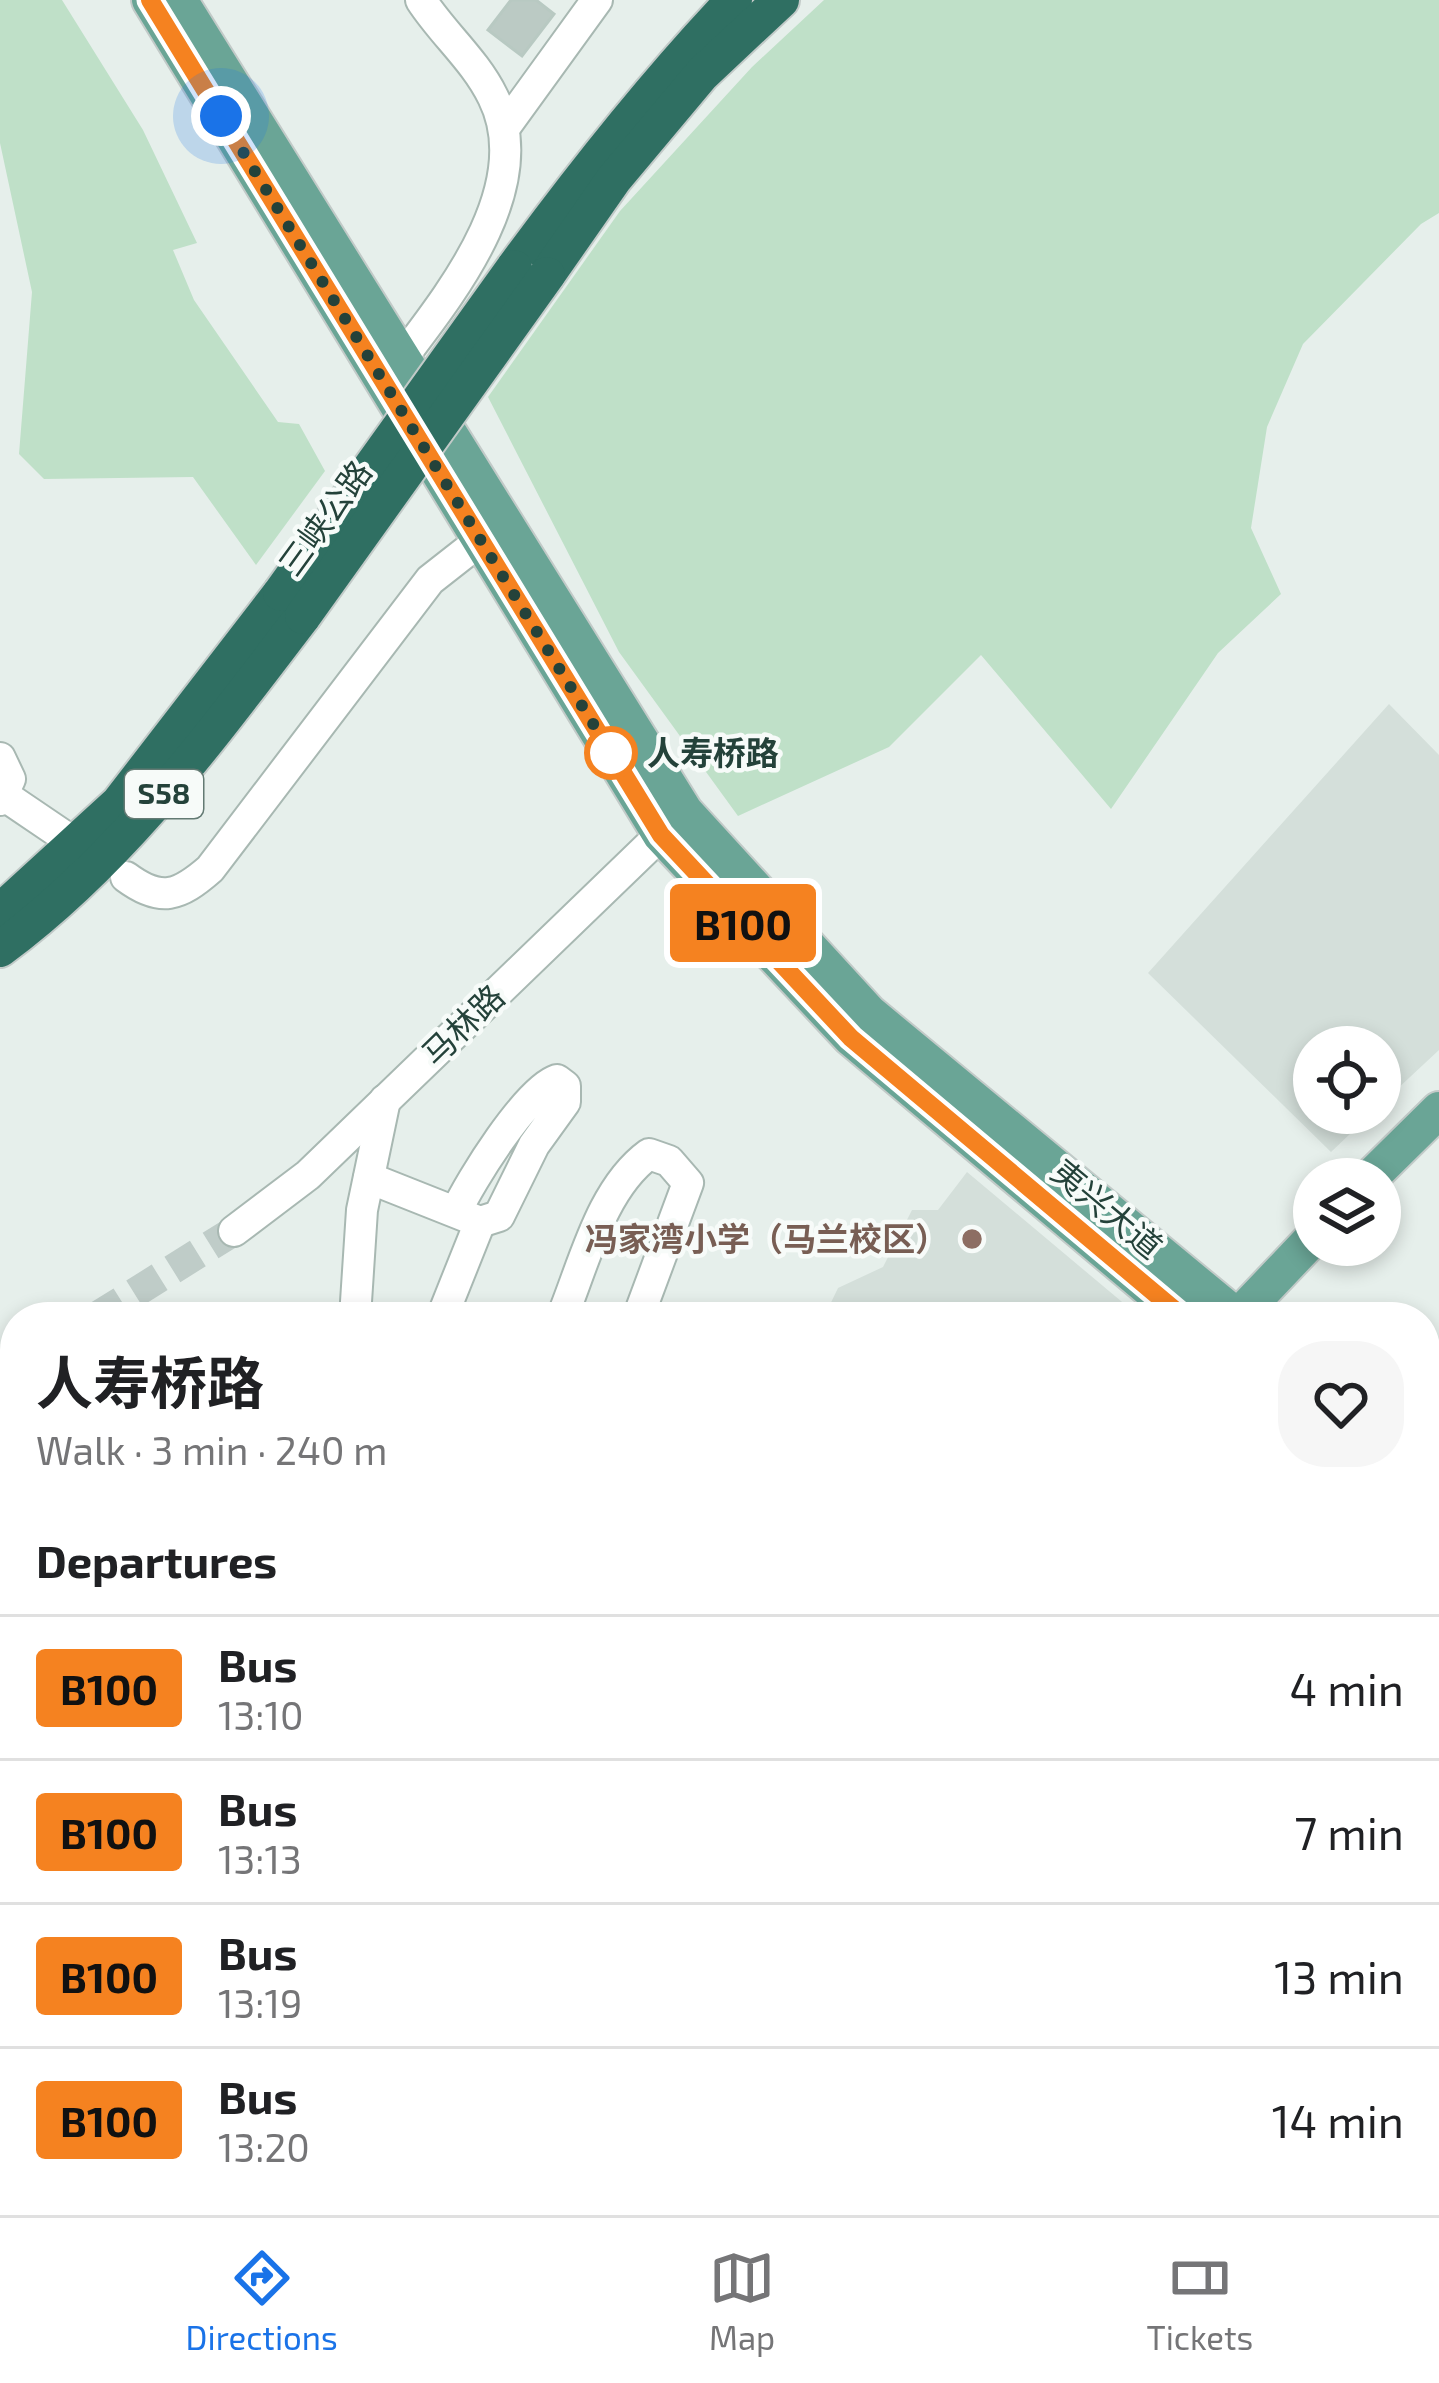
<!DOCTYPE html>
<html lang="en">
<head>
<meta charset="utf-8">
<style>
  body { margin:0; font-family:"Exo 2","Noto Sans SC",sans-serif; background:#f6f6f6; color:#202124; height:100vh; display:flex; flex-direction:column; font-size:45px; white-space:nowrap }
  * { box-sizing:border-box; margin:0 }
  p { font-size:39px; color:#757577 }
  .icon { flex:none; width:66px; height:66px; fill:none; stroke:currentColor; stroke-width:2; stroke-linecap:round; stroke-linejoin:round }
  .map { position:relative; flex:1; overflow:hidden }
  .side { position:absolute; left:0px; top:1302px; width:1440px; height:915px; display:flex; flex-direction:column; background:#fff; border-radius:48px 48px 0 0; box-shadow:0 6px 18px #0003 }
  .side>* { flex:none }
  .badge { padding:0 24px; border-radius:9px; font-size:42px; line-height:78px }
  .controls { position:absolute; left:1293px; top:1026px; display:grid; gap:24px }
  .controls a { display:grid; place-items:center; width:108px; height:108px; border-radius:50%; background:#fff; box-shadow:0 6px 18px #0003; font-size:60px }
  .you { position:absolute; width:60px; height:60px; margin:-30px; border:9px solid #fff; border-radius:50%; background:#1a73e8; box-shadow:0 0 0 18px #1a73e833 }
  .map>.badge { position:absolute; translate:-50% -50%; box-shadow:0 0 0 6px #fff }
  h2 { padding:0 36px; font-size:45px; line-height:108px }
  .round { display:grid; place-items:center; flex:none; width:126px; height:126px; border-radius:48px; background:#f6f6f6 }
  .head { display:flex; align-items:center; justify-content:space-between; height:204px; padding:0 36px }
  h1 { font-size:57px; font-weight:700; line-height:90px }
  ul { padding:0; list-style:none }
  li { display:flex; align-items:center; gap:36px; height:144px; padding:0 36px; border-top:3px solid #e0e0e0 }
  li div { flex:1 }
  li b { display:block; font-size:45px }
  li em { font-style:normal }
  li .badge { min-width:132px; font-weight:700; text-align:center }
  .tabs { display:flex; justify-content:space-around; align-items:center; height:168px; border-top:3px solid #e0e0e0; background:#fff; font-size:33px; color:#757577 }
  .tabs a { display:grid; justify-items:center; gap:6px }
  .tabs .on { color:#1a73e8 }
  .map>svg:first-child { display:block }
</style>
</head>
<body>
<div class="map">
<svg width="1439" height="2215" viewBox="0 0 1439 2215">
  <rect width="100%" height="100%" fill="#e6efeb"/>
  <g fill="#d4dfda">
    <polygon points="1389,704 1439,755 1439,1050 1380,1105 1380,1047 1314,1047 1314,1113 1372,1113 1331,1152 1148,973"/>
    <polygon points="967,1172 1140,1317 824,1317 838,1288 883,1267 912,1210 938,1210"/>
    <polygon points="15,1897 15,2126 0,2119 0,1936"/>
  </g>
  <g fill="#bfe0c8">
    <polygon points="0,0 62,0 143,130 197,243 173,250 194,300 278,422 299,424 325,471 256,565 193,477 44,479 19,454 32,292 0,143"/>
    <polygon points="824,0 1439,0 1439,213 1421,224 1303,344 1267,427 1251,528 1281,594 1218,653 1111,809 981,655 889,747 738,816 619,652 488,397 620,211 752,67"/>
    <polygon points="0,2119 15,2126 15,2202 24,2202 23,2215 0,2215"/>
    <polygon points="799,2202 1035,2202 1026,2215 796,2215 789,2211"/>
  </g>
  <polygon fill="#bbcac4" stroke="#b8c9c2" stroke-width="3" points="511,0 536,0 554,14 522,56 488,30"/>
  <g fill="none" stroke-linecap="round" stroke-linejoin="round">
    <g stroke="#bfccc8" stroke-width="30" stroke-dasharray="30 15" stroke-linecap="butt">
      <polyline points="96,1317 234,1231"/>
      <polyline points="0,1377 15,1367"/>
    </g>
    <g stroke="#a8b8b2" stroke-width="34">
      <g id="minor">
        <polyline points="505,127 597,0"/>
        <path d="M 402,358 C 453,291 537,185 493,97 C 475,60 443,34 421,0"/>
        <polyline points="0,758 10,779 0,800"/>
        <polyline points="5,796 64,836"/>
        <path d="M 126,877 C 161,903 179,896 210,869 L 430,580 L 481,540"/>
        <path d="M 369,1178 L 480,1222 L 499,1216 L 534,1145 L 565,1102 L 565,1086 L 557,1080 C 527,1090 470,1181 456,1212"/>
        <polyline points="234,1231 308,1175 676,820"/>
        <polyline points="355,1317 362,1210 385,1100"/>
        <polyline points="442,1317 480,1222"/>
        <path d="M 562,1317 C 584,1264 601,1189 649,1154 L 669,1161 L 688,1183 L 640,1312"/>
        <polyline points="0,1462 15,1468"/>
        <polyline points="0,1666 15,1649"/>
        <polyline points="1425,1851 1439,1836"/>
        <polyline points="1425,1950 1439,1936"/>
        <polyline points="1425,2074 1439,2088"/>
        <polyline points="495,2202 503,2215"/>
        <polyline points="700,2202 707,2215"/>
        <polyline points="1290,2202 1305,2215"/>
        <polyline points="339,2215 345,2202"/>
        <polyline points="582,2215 588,2210 603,2215"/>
        <polyline points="1053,2215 1063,2202"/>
        <polyline points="1157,2215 1168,2202"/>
        <polyline points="1262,2215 1274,2202"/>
        <polyline points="1436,2215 1439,2212"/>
      </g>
    </g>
    <g stroke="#c2cac8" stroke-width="40">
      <g id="major">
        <polyline points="150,0 661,835 851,1038 1183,1317"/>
        <polyline points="179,0 685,812 869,1013 1237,1317"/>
        <polyline points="1369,1179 1439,1110"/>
        <polyline points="1238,1317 1314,1237"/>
        <polyline points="1425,1484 1439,1497"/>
        <polyline points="1425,1520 1439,1532"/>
      </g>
    </g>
    <g stroke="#c2cac8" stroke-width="40">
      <g id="highway">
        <path d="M 514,268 C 583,174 654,84 734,0"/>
        <polyline points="547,275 614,179 702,74 781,0"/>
        <polyline points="0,912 119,803 281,593"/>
        <path d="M 0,949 C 123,858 211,736 303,616"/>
      </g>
    </g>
    <use href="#minor" stroke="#fff" stroke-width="30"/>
    <use href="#major" stroke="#6aa596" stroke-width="36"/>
    <use href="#highway" stroke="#2f6f62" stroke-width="36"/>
    <g stroke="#c2cac8" stroke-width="40" stroke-linecap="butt">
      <g id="highway-bridge">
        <polyline points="281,593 514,268"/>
        <polyline points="303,616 547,275"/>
      </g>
    </g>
    <use href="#highway-bridge" stroke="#2f6f62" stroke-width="36"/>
  </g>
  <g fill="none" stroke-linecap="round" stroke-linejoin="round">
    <g stroke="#fff" stroke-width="27">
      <polyline id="line" points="150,0 661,835 851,1038 1183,1317"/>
    </g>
    <use href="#line" stroke="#f58220" stroke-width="18"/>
    <polyline stroke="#24423a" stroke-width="12" stroke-dasharray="0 21.6" points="221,116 611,753"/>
  </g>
  <circle fill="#fff" stroke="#f58220" stroke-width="6" cx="611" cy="753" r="24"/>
  <circle fill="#8d6e63" stroke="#f7fbf9" stroke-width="4.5" cx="972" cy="1239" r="12"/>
  <g text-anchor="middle" stroke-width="9" stroke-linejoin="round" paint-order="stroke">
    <rect fill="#f7fbf9" stroke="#637a73" stroke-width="3" x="125" y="770" width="78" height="48" rx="9"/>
    <g font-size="30" font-weight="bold" fill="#24423a">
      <text x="164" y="804">S58</text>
    </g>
    <g font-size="33" fill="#24423a" stroke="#f7fbf9">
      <text transform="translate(325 518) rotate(-54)" y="12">三峡公路</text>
      <text transform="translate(463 1025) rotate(-44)" y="12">马林路</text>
      <text transform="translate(1107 1209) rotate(40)" y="12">夷兴大道</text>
    </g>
    <g font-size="33" font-weight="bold" fill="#24423a" stroke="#f7fbf9" text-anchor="start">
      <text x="647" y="765">人寿桥路</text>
    </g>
    <g font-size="33" font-weight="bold" fill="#785e54" stroke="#f7fbf9" text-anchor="end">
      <text x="948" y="1251">冯家湾小学（马兰校区）</text>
    </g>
  </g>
</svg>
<div class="controls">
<a><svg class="icon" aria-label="locate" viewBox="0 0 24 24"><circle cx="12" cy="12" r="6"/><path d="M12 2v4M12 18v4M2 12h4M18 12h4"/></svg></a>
<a><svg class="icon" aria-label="layers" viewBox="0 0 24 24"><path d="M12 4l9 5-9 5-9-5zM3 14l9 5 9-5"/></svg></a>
</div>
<div class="you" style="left:221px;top:116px"></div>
<b class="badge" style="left:743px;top:923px;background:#f58220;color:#111">B100</b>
<section class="side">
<div class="head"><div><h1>人寿桥路</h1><p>Walk · 3 min · 240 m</p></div><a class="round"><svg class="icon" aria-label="heart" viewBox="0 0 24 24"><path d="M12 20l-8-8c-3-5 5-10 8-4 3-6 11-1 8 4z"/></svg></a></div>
<h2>Departures</h2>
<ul>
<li><span class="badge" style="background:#f58220;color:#111">B100</span><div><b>Bus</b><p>13:10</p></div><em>4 min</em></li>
<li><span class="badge" style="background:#f58220;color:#111">B100</span><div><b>Bus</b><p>13:13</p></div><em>7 min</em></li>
<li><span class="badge" style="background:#f58220;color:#111">B100</span><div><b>Bus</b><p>13:19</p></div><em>13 min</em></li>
<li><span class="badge" style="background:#f58220;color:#111">B100</span><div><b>Bus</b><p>13:20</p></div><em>14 min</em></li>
</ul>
</section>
</div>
<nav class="tabs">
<a class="on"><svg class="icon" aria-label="directions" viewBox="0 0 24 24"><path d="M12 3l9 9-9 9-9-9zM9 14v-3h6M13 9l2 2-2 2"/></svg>Directions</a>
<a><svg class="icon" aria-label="map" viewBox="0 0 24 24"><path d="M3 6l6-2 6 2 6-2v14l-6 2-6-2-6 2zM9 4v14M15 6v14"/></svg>Map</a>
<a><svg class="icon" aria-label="tickets" viewBox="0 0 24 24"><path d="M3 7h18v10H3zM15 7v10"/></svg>Tickets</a>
</nav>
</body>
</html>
